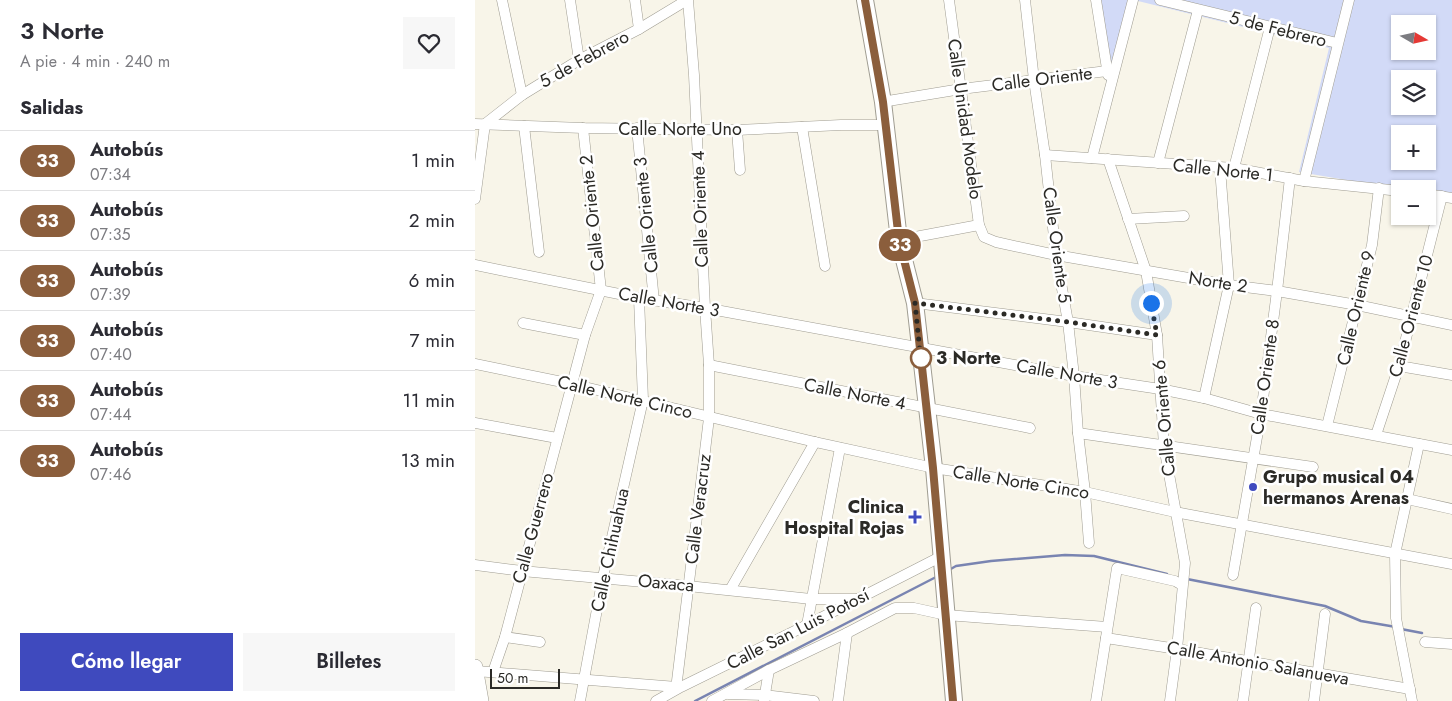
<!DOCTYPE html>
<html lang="es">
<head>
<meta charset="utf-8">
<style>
  body { margin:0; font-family:Jost,sans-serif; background:#f7f7f7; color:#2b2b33; height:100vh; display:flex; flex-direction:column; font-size:19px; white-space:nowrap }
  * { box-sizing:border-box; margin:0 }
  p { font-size:16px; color:#7c7c81 }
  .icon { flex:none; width:28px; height:28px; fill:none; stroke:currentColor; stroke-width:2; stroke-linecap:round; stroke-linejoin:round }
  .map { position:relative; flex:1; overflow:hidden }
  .details { display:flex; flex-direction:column; background:#fff; width:475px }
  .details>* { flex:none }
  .badge { padding:0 10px; border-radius:16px; font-size:18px; line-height:32px }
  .needle { width:32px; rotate:99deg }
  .controls { position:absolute; left:916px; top:15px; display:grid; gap:10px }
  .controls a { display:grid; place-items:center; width:45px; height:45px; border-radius:0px; background:#fff; box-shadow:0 1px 4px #0004; font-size:25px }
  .scale { position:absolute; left:15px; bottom:12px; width:70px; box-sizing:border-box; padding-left:5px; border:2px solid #2b2a26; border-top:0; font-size:14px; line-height:18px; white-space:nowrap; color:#2b2a26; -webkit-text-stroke:4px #fff; paint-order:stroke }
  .you { position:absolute; width:25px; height:25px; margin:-12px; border:4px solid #fff; border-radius:50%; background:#1a73e8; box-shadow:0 0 0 8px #1a73e833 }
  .map>.badge { position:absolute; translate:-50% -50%; box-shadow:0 0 0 2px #fff }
  h2 { padding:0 20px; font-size:19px; line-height:45px }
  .round { display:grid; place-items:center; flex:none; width:52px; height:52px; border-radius:0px; background:#f7f7f7 }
  .overview { display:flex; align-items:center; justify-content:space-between; height:85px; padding:0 20px }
  h1 { font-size:24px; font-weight:600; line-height:38px }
  .cta { display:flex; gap:10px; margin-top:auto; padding:10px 20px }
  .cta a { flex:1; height:58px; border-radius:0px; background:#3f4abe; color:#fff; font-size:20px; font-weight:600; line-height:58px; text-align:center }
  .cta a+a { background:#f7f7f7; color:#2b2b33 }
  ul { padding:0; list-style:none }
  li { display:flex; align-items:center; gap:15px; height:60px; padding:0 20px; border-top:1px solid #e1e1e2 }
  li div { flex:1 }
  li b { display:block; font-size:19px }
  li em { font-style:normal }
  li .badge { min-width:55px; font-weight:700; text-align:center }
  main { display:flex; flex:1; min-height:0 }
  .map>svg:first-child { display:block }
</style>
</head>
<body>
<main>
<section class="details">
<div class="overview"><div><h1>3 Norte</h1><p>A pie · 4 min · 240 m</p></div><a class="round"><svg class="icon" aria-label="heart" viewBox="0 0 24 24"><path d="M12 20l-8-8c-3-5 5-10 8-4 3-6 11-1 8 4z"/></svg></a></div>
<h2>Salidas</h2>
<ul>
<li><span class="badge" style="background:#8b5e3c;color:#fff">33</span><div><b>Autobús</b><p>07:34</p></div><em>1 min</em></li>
<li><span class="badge" style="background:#8b5e3c;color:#fff">33</span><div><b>Autobús</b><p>07:35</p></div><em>2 min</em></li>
<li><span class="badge" style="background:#8b5e3c;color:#fff">33</span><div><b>Autobús</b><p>07:39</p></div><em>6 min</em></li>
<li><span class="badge" style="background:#8b5e3c;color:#fff">33</span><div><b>Autobús</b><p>07:40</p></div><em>7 min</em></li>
<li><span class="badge" style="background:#8b5e3c;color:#fff">33</span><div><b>Autobús</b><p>07:44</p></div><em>11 min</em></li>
<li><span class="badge" style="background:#8b5e3c;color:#fff">33</span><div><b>Autobús</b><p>07:46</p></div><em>13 min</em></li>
</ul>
<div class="cta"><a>Cómo llegar</a><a>Billetes</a></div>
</section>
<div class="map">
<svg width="977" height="701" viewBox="0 0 977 701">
  <rect width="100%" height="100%" fill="#f8f5e9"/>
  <path fill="#d2daf7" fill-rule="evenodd" d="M 617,0 L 977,0 L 977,198 L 953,194 L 952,189 L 925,189 L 824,172 L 854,48 L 663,1 L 633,90 ZM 925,24 L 952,24 L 952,51 L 925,51 ZM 925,79 L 952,79 L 952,106 L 925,106 ZM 925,134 L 952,134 L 952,161 L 925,161 Z"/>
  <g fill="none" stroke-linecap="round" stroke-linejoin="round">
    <g stroke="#7984b1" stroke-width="2.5">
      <polyline points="474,570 481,566 516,561 590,555 619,556 692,574"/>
      <polyline points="712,579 850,606 886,621 921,627"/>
      <polyline points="926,629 947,633"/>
      <polyline points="220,701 463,576"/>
    </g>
    <g stroke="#9f9c91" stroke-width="11">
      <g id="street">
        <polyline points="27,0 47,95"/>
        <polyline points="95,0 104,60"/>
        <polyline points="160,0 164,29"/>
        <polyline points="474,0 504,225 509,237 521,242 581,255 754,285 802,291 882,305 977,325"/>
        <polyline points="550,0 559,80 570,155 581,255 593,322 599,376 603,433 610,492 614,543"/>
        <polyline points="621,0 633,75"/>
        <polyline points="685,0 862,43"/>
        <polyline points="413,101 486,89 632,71"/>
        <polyline points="0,124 108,128 262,130 366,125 410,125"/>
        <polyline points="49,126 64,252"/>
        <polyline points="327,127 350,266"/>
        <polyline points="162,128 179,301"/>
        <polyline points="262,130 265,170"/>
        <polyline points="570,155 759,168 829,181 925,191"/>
        <polyline points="617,158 658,0"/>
        <polyline points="633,159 671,271 682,335 689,446 710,563 702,649 695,701"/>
        <polyline points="683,163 723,10"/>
        <polyline points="759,168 795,27"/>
        <polyline points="829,181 874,0"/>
        <polyline points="952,194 977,198"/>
        <polyline points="0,199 10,124 47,95 104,60 164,29 212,0"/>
        <polyline points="653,219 709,216"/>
        <polyline points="424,240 504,225"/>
        <polyline points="0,265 164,298 230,308 599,376 685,389 729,398 786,414 977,450"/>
        <polyline points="440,303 593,322 682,335"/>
        <polyline points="48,323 110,335"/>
        <polyline points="0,364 97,384 340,442 459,468 610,492 700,512 977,564"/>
        <polyline points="234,365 555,428"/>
        <polyline points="924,366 977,375"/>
        <polyline points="729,398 754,285 745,168"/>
        <polyline points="0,423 82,438"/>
        <polyline points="852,426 897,245 904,188"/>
        <polyline points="603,433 838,467"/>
        <polyline points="901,435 924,366 967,196"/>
        <polyline points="932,499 977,509"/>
        <polyline points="0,565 47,571 213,586 336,599 383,599"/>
        <polyline points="758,575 786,414 802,291 815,178"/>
        <polyline points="255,590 340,442"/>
        <polyline points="332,625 365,448"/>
        <polyline points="30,637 65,642"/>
        <polyline points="631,638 702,649 935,689"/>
        <polyline points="950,642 977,644"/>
        <polyline points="1,671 202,687"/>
        <polyline points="18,672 30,637 110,335 126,290 108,128"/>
        <polyline points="201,689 234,418 234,365 230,308 219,75 213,0"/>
        <polyline points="253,694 289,695 339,701"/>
        <polyline points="289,700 294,670"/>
        <polyline points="105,701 128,577 168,400 164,298"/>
        <polyline points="181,701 206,687 332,625 465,557"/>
        <polyline points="237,701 294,670 372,633 420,608 439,608 471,615 632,627"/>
        <polyline points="363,701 372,633"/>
        <polyline points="621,701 642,568 700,581 707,585"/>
        <polyline points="768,701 781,608"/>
        <polyline points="839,701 850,614"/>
        <polyline points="937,701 921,618 920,554 944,444"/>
      </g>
    </g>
    <g stroke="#9f9c91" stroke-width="16">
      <polyline id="secondary" points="0,667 6,701"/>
    </g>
    <g stroke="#9f9c91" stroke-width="18">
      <polyline id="primary" points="390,0 408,102 424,240 440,303 459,468 479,701"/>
    </g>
    <use href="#street" stroke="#fff" stroke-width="10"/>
    <use href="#secondary" stroke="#fff" stroke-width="15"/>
    <use href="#primary" stroke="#fff" stroke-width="16"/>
  </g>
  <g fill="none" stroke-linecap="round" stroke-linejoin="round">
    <g stroke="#fff" stroke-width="11">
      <polyline id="line" points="390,0 408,102 424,240 440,303 458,468 478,701"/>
    </g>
    <use href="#line" stroke="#8b5e3c" stroke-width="8"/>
    <polyline stroke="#2b2a26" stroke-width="5" stroke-dasharray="0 9" points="446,358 446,362 440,303 593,322 682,335 676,303"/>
  </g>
  <circle fill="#fff" stroke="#8b5e3c" stroke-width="2.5" cx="446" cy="358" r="10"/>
  <g fill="#3f4abe" stroke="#fff" stroke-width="2">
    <circle cx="778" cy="487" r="5"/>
    <path d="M437.5 509.5h5v5h5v5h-5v5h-5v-5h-5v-5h5z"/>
  </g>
  <g text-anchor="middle" stroke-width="5" stroke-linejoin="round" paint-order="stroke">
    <g font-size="18" fill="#2b2a26" stroke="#fff">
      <text transform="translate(803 29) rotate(14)" y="6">5 de Febrero</text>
      <text transform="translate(109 59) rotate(-29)" y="6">5 de Febrero</text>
      <text transform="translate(567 79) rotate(-7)" y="6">Calle Oriente</text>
      <text transform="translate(490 119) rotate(82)" y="6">Calle Unidad Modelo</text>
      <text x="205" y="135">Calle Norte Uno</text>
      <text transform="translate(748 170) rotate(6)" y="6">Calle Norte 1</text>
      <text transform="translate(225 209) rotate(-92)" y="6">Calle Oriente 4</text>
      <text transform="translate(117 213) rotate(-96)" y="6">Calle Oriente 2</text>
      <text transform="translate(171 215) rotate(-96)" y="6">Calle Oriente 3</text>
      <text transform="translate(582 245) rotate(82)" y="6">Calle Oriente 5</text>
      <text transform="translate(743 282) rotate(9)" y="6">Norte 2</text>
      <text transform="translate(194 302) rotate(10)" y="6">Calle Norte 3</text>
      <text transform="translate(881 308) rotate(-77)" y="6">Calle Oriente 9</text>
      <text transform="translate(936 316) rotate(-75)" y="6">Calle Oriente 10</text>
      <text transform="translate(592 374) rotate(10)" y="6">Calle Norte 3</text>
      <text transform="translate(790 377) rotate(-82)" y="6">Calle Oriente 8</text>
      <text transform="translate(380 394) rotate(11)" y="6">Calle Norte 4</text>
      <text transform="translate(150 397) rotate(13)" y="6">Calle Norte Cinco</text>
      <text transform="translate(689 418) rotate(-95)" y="6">Calle Oriente 6</text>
      <text transform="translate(546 482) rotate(9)" y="6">Calle Norte Cinco</text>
      <text transform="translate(223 509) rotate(-83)" y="6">Calle Veracruz</text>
      <text transform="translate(58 528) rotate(-75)" y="6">Calle Guerrero</text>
      <text transform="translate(135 550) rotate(-78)" y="6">Calle Chihuahua</text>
      <text transform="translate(191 583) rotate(5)" y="6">Oaxaca</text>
      <text transform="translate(323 629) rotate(-27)" y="6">Calle San Luis Potosí</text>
      <text transform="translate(783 663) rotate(10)" y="6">Calle Antonio Salanueva</text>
    </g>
    <g font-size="18" font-weight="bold" fill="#2b2a26" stroke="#fff" text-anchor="start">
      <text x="461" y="364">3 Norte</text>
    </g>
    <g font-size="18" font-weight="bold" fill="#2b2a26" stroke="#fff" text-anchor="start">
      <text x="788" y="483">Grupo musical 04<tspan x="788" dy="21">hermanos Arenas</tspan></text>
      <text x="429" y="513" text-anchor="end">Clinica<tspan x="429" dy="21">Hospital Rojas</tspan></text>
    </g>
  </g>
</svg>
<div class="controls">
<a><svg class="needle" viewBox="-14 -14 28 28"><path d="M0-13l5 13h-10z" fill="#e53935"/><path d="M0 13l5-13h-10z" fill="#7c7c81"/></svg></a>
<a><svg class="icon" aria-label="layers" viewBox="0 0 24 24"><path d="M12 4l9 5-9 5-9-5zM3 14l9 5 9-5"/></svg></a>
<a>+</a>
<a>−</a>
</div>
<div class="scale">50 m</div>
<div class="you" style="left:676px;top:303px"></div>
<b class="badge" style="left:425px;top:245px;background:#8b5e3c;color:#fff">33</b>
</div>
</main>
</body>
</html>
